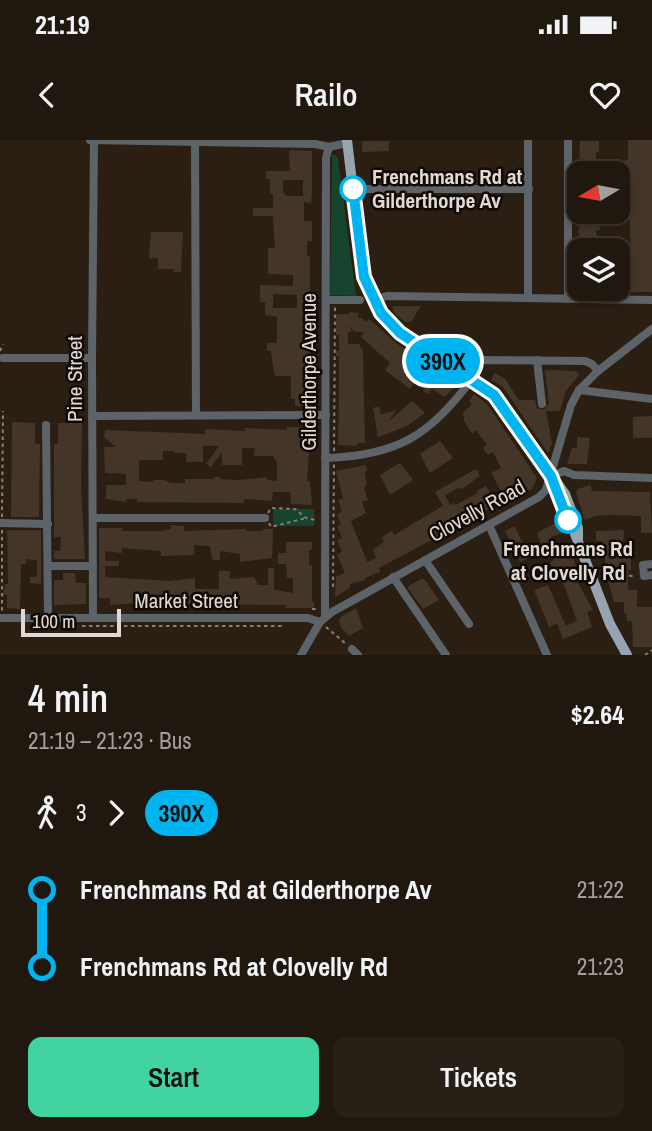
<!DOCTYPE html>
<html lang="en">
<head>
<meta charset="utf-8">
<style>
  body { margin:0; font-family:"Archivo Narrow",sans-serif; background:#282017; color:#f1f3f6; height:100vh; display:flex; flex-direction:column; font-size:26px; white-space:nowrap }
  * { box-sizing:border-box; margin:0 }
  p { font-size:23px; color:#a29f9e }
  .icon { flex:none; width:38px; height:38px; fill:none; stroke:currentColor; stroke-width:2; stroke-linecap:round; stroke-linejoin:round }
  .map { position:relative; height:515px; overflow:hidden }
  .sheet { display:flex; flex-direction:column; background:#20170e; flex:1 }
  .sheet>* { flex:none }
  .badge { padding:0 14px; border-radius:23px; font-size:24px; line-height:46px }
  .needle { width:46px; rotate:260deg }
  .controls { position:absolute; left:567px; top:21px; display:grid; gap:14px }
  .controls a { display:grid; place-items:center; width:63px; height:63px; border-radius:14px; background:#20170e; box-shadow:0 4px 10px #0003,0 0 0 2px #3d362e; font-size:35px }
  .scale { position:absolute; left:21px; bottom:18px; width:100px; box-sizing:border-box; padding-left:7px; border:4px solid #e2dad2; border-top:0; font-size:19px; line-height:24px; white-space:nowrap; color:#e2dad2; -webkit-text-stroke:5px #0f0a06; paint-order:stroke }
  .map>.badge { position:absolute; translate:-50% -50%; box-shadow:0 0 0 4px #fff }
  .legs { display:flex; align-items:center; gap:10px; height:77px; padding:0 28px; font-size:23px }
  .legs p { margin-inline-start:auto }
  .headline { display:flex; align-items:center; justify-content:space-between; height:119px; padding:0 28px }
  h1 { font-size:38px; font-weight:600; line-height:52px }
  .cta { display:flex; gap:14px; margin-top:auto; padding:14px 28px }
  .cta a { flex:1; height:80px; border-radius:14px; background:#41d4a1; color:#111; font-size:28px; font-weight:600; line-height:80px; text-align:center }
  .cta a+a { background:#282017; color:#f1f3f6 }
  ul { padding:0 28px; list-style:none }
  li { display:flex; align-items:center; gap:24px; height:77px; font-size:26px }
  li i { display:grid; place-items:center; width:10px; height:100%; margin:0 9px; background:currentColor }
  li i::after { content:''; width:18px; height:18px; margin:-9px; border:5px solid; border-radius:50%; background:#20170e }
  li p { margin-inline-start:auto }
  li:first-child i { background:linear-gradient(#0000 50%,currentColor 0) }
  li:last-child i { background:linear-gradient(currentColor 50%,#0000 0) }
  .status { display:flex; justify-content:space-between; align-items:center; height:49px; padding:0 35px; background:#20170e; direction:ltr }
  .status svg { height:19px; fill:currentColor }
  header { display:flex; justify-content:space-between; align-items:center; height:91px; padding:0 28px; background:#20170e; font-size:32px; font-weight:600 }
  .map>svg:first-child { display:block }
</style>
</head>
<body>
<div class="status"><b>21:19</b><svg viewBox="0 0 49 12"><path d="M0 12V9h3v3zM5 12V6h3v6zM10 12V3h3v9zM15 12V0h3v12zM26 1h20v11H26zM47 4h2v5h-2z"/></svg></div>
<header><svg class="icon" aria-label="back" viewBox="0 0 24 24"><path d="M15 5l-7 7 7 7"/></svg>Railo<svg class="icon" aria-label="heart" viewBox="0 0 24 24"><path d="M12 20l-8-8c-3-5 5-10 8-4 3-6 11-1 8 4z"/></svg></header>
<div class="map">
<svg width="652" height="515" viewBox="0 0 652 515">
  <rect width="100%" height="100%" fill="#2b1f13"/>
  <g fill="#17442e">
    <polygon points="332,15 336,15 338,19 356,156 330,155"/>
    <rect x="273" y="369" width="41" height="17"/>
  </g>
  <g fill="#433629" fill-rule="evenodd">
    <polygon points="628,0 652,0 652,152 618,152 618,138 623,138 623,122 630,122 631,107 629,70 620,70 621,55 618,55 618,47 626,47 625,26 622,27 622,21 628,20"/>
    <polygon points="362,1 389,1 389,11 362,12"/>
    <polygon points="580,1 599,1 599,12 596,12 596,33 579,33"/>
    <path d="M 289,10 L 312,11 L 312,53 L 311,63 L 304,62 L 304,81 L 312,81 L 312,101 L 307,101 L 307,116 L 310,116 L 310,203 L 314,206 L 314,211 L 310,211 L 310,239 L 314,239 L 314,266 L 295,266 L 295,259 L 291,259 L 291,236 L 276,236 L 274,233 L 271,211 L 267,211 L 267,203 L 277,203 L 277,177 L 265,175 L 265,162 L 260,162 L 260,145 L 293,146 L 293,135 L 268,134 L 268,108 L 275,108 L 273,76 L 253,76 L 253,68 L 273,68 L 273,54 L 270,54 L 270,39 L 266,39 L 266,31 L 290,31 ZM 283,40 L 303,40 L 303,56 L 286,56 L 283,51 ZM 273,154 L 297,155 L 297,168 L 273,168 Z"/>
    <polygon points="578,72 599,72 600,90 596,90 598,110 579,110"/>
    <polygon points="151,92 183,92 181,132 174,132 174,129 158,129 158,118 149,118"/>
    <polygon points="392,166 421,166 411,182 405,182 394,173"/>
    <polygon points="349,172 358,173 358,178 362,178 366,182 369,179 396,203 458,243 445,257 432,249 429,254 423,251 426,247 415,241 410,249 385,230 390,223 361,197 364,192 355,192 348,185 352,192 348,192 348,204 359,204 363,211 365,303 357,303 357,306 338,305 339,241 339,216 336,216 336,211 339,211 339,195 336,195 336,174 349,174"/>
    <polygon points="545,230 576,231 579,235 566,251 560,271 546,271 552,304 548,313 503,247 491,240 495,233 505,239 519,260 535,260 537,268 543,270 549,264"/>
    <polygon points="474,254 487,264 537,338 532,349 505,364 503,361 499,363 500,349 491,333 501,328 493,312 488,315 483,308 487,305 476,290 472,294 463,279 465,277 462,274 472,264 469,261"/>
    <polygon points="412,261 425,273 407,286 378,297 373,268 379,266 381,275 396,270 388,282"/>
    <polygon points="652,276 652,298 633,298 633,277"/>
    <polygon points="12,282 35,283 35,304 40,304 39,377 11,377"/>
    <polygon points="58,283 82,283 81,347 85,419 54,419 54,411 60,411 61,397 54,397 54,304 58,304"/>
    <path d="M 287,287 L 306,287 L 306,297 L 310,297 L 307,341 L 310,341 L 312,365 L 291,364 L 290,352 L 273,352 L 272,361 L 244,359 L 244,363 L 137,362 L 137,359 L 126,359 L 126,362 L 106,359 L 106,345 L 126,345 L 126,334 L 105,333 L 104,307 L 116,307 L 104,297 L 105,290 L 205,294 L 205,289 L 245,291 L 245,288 L 287,290 ZM 203,306 L 219,306 L 206,324 L 211,327 L 222,312 L 222,325 L 242,325 L 242,308 L 255,308 L 254,316 L 273,316 L 277,322 L 277,341 L 267,340 L 267,337 L 239,340 L 220,339 L 220,337 L 214,337 L 214,339 L 185,339 L 185,343 L 171,343 L 164,340 L 153,340 L 153,342 L 139,341 L 139,320 L 163,320 L 163,311 L 174,311 L 174,313 L 186,313 L 186,322 L 203,322 Z"/>
    <polygon points="577,297 590,298 587,324 567,324 572,308 577,308"/>
    <polygon points="440,301 453,318 430,333 420,314"/>
    <polygon points="400,323 413,340 390,355 380,335"/>
    <polygon points="366,325 367,331 365,331 365,336 367,343 364,348 368,360 362,362 366,373 351,381 367,422 376,418 373,410 384,402 382,397 392,391 394,395 443,366 435,352 476,329 480,336 462,349 460,347 445,355 450,365 454,363 455,365 478,353 477,351 486,346 497,365 379,428 380,432 365,438 365,440 350,444 350,448 335,457 336,437 345,433 337,414 342,412 337,400 342,398 337,386 341,385 337,374 342,372 338,360 343,358 336,331"/>
    <polygon points="590,345 592,351 650,352 652,393 641,393 641,376 611,375 595,376 585,380 576,353 578,349"/>
    <polygon points="559,381 563,393 551,397 556,409 564,405 568,415 571,413 576,426 573,427 577,441 593,470 587,472 592,487 563,499 557,483 549,487 534,450 548,445 566,486 577,481 564,445 550,422 554,420 550,410 520,422 505,391 515,386 525,410 529,409 530,412 542,406 537,393"/>
    <polygon points="171,385 184,386 184,391 246,389 246,391 263,391 263,389 273,389 272,418 240,422 240,414 220,411 220,420 212,420 210,406 194,405 194,415 161,416 161,411 122,408 122,413 105,411 105,421 119,421 119,426 105,426 105,437 169,441 195,438 195,449 219,449 219,431 230,431 230,439 254,437 258,445 268,445 268,428 274,428 274,450 293,453 293,438 287,438 286,424 278,424 278,413 286,413 286,402 312,402 312,410 309,410 309,425 312,425 312,462 314,462 314,468 286,468 286,465 148,464 148,462 110,465 110,458 99,458 99,388 122,388 122,391 161,391 171,389"/>
    <polygon points="7,390 41,390 41,444 30,443 30,437 37,437 37,420 26,419 26,424 21,424 20,469 7,468 7,455 3,455 5,444 8,444"/>
    <polygon points="624,390 622,418 631,418 631,430 628,430 628,450 637,450 637,467 652,467 652,507 633,507 632,481 627,481 627,473 624,473 624,462 614,462 608,441 608,430 605,430 605,417 601,417 602,401 596,401 596,391"/>
    <polygon points="63,433 75,433 76,443 86,443 86,464 54,465 54,440 63,440"/>
    <polygon points="421,439 424,439 439,460 423,469 407,447"/>
    <polygon points="356,468 363,488 349,496 341,487 339,480 342,476"/>
  </g>
  <g fill="none" stroke-linecap="round" stroke-linejoin="round">
    <g stroke="#897f75" stroke-width="2" stroke-dasharray="3.5 3.5" stroke-linecap="butt">
      <polyline points="0,211 3,204"/>
      <polyline points="334,311 335,166"/>
      <polyline points="268,373 271,368 295,369 306,378 316,380"/>
      <polyline points="2,377 3,271"/>
      <polyline points="269,383 271,387 306,378"/>
      <polyline points="2,390 2,472"/>
      <polyline points="601,435 636,436"/>
      <polyline points="333,447 334,323"/>
      <polyline points="312,469 315,469 316,466"/>
      <polyline points="82,486 283,486"/>
      <polyline points="326,487 346,504"/>
      <polyline points="645,515 652,510"/>
    </g>
    <g stroke="#5c6369" stroke-width="8">
      <polyline points="90,0 315,4 329,7"/>
      <polyline points="195,0 196,275"/>
      <polyline points="568,0 568,159"/>
      <polyline points="353,49 529,49"/>
      <polyline points="528,158 528,0"/>
      <polyline points="327,160 360,160"/>
      <polyline points="373,160 387,156 652,160"/>
      <polyline points="3,218 92,218"/>
      <polyline points="537,220 542,264"/>
      <polyline points="458,231 465,224 479,220 585,221 592,224 598,231"/>
      <polyline points="579,250 652,259"/>
      <polyline points="92,276 326,275"/>
      <polyline points="46,285 48,478"/>
      <path d="M 325,318 C 396,316 430,296 471,240"/>
      <polyline points="551,336 564,331 574,335 652,338"/>
      <polyline points="93,378 265,378"/>
      <polyline points="0,383 48,384"/>
      <polyline points="489,385 547,515"/>
      <polyline points="425,420 469,484"/>
      <polyline points="652,424 643,425 644,436 652,435"/>
      <polyline points="48,426 93,426"/>
      <polyline points="393,437 446,515"/>
      <polyline points="325,477 326,18 329,7 347,3"/>
      <polyline points="0,478 308,478 320,482"/>
      <polyline points="93,478 92,218 94,0"/>
      <polyline points="352,509 358,515"/>
      <polyline points="301,515 320,482 332,472 539,357 546,350 571,265 579,250 598,231 652,189"/>
    </g>
    <g stroke="#95a4b0" stroke-width="10">
      <polyline points="347,0 362,127 373,160 381,173 400,193 493,255 565,354 578,388 578,399"/>
      <polyline points="575,394 610,484 627,515"/>
    </g>
  </g>
  <g fill="none" stroke-linecap="round" stroke-linejoin="round">
    <g stroke="#fff" stroke-width="16">
      <polyline id="line-1" points="353,49 364,137 381,173 400,193 494,255 551,336 568,380"/>
    </g>
    <use href="#line-1" stroke="#00b5ef" stroke-width="10"/>
  </g>
  <g fill="#fff" stroke="#00b5ef" stroke-width="3.5">
    <circle cx="353" cy="49" r="12"/>
    <circle cx="568" cy="380" r="12"/>
  </g>
  <g text-anchor="middle" stroke-width="5" stroke-linejoin="round" paint-order="stroke">
    <g font-size="21" font-weight="bold" fill="#e2dad2" stroke="#0f0a06" text-anchor="start">
      <text x="372" y="44">Frenchmans Rd at<tspan x="372" dy="24">Gilderthorpe Av</tspan></text>
      <text x="568" y="416" text-anchor="middle">Frenchmans Rd<tspan x="568" dy="24">at Clovelly Rd</tspan></text>
    </g>
    <g font-size="21" fill="#e2dad2" stroke="#0f0a06">
      <text transform="translate(309 232) rotate(-90)" y="7">Gilderthorpe Avenue</text>
      <text transform="translate(75 239) rotate(-90)" y="7">Pine Street</text>
      <text transform="translate(477 371) rotate(-29)" y="7">Clovelly Road</text>
      <text x="186" y="468">Market Street</text>
    </g>
  </g>
</svg>
<div class="controls">
<a><svg class="needle" viewBox="-14 -14 28 28"><path d="M0-13l5 13h-10z" fill="#e53935"/><path d="M0 13l5-13h-10z" fill="#a29f9e"/></svg></a>
<a><svg class="icon" aria-label="layers" viewBox="0 0 24 24"><path d="M12 4l9 5-9 5-9-5zM3 14l9 5 9-5"/></svg></a>
</div>
<div class="scale">100 m</div>
<b class="badge" style="left:443px;top:221px;background:#00b5ef;color:#111">390X</b>
</div>
<section class="sheet">
<div class="headline"><div><h1>4 min</h1><p>21:19 – 21:23 · Bus</p></div><b>$2.64</b></div>
<div class="legs"><svg class="icon" aria-label="walk" viewBox="0 0 24 24"><circle cx="13" cy="4" r="2"/><path d="M13 8l-2 6 4 7M11 14l-3 7M7 12l3-4h3l4 4"/></svg>3<svg class="icon" aria-label="forward" viewBox="0 0 24 24"><path d="M9 5l7 7-7 7"/></svg><b class="badge" style="background:#00b5ef;color:#111">390X</b></div>
<ul>
<li><i style="color:#00b5ef"></i><b>Frenchmans Rd at Gilderthorpe Av</b><p>21:22</p></li>
<li><i style="color:#00b5ef"></i><b>Frenchmans Rd at Clovelly Rd</b><p>21:23</p></li>
</ul>
<div class="cta"><a>Start</a><a>Tickets</a></div>
</section>
</body>
</html>
